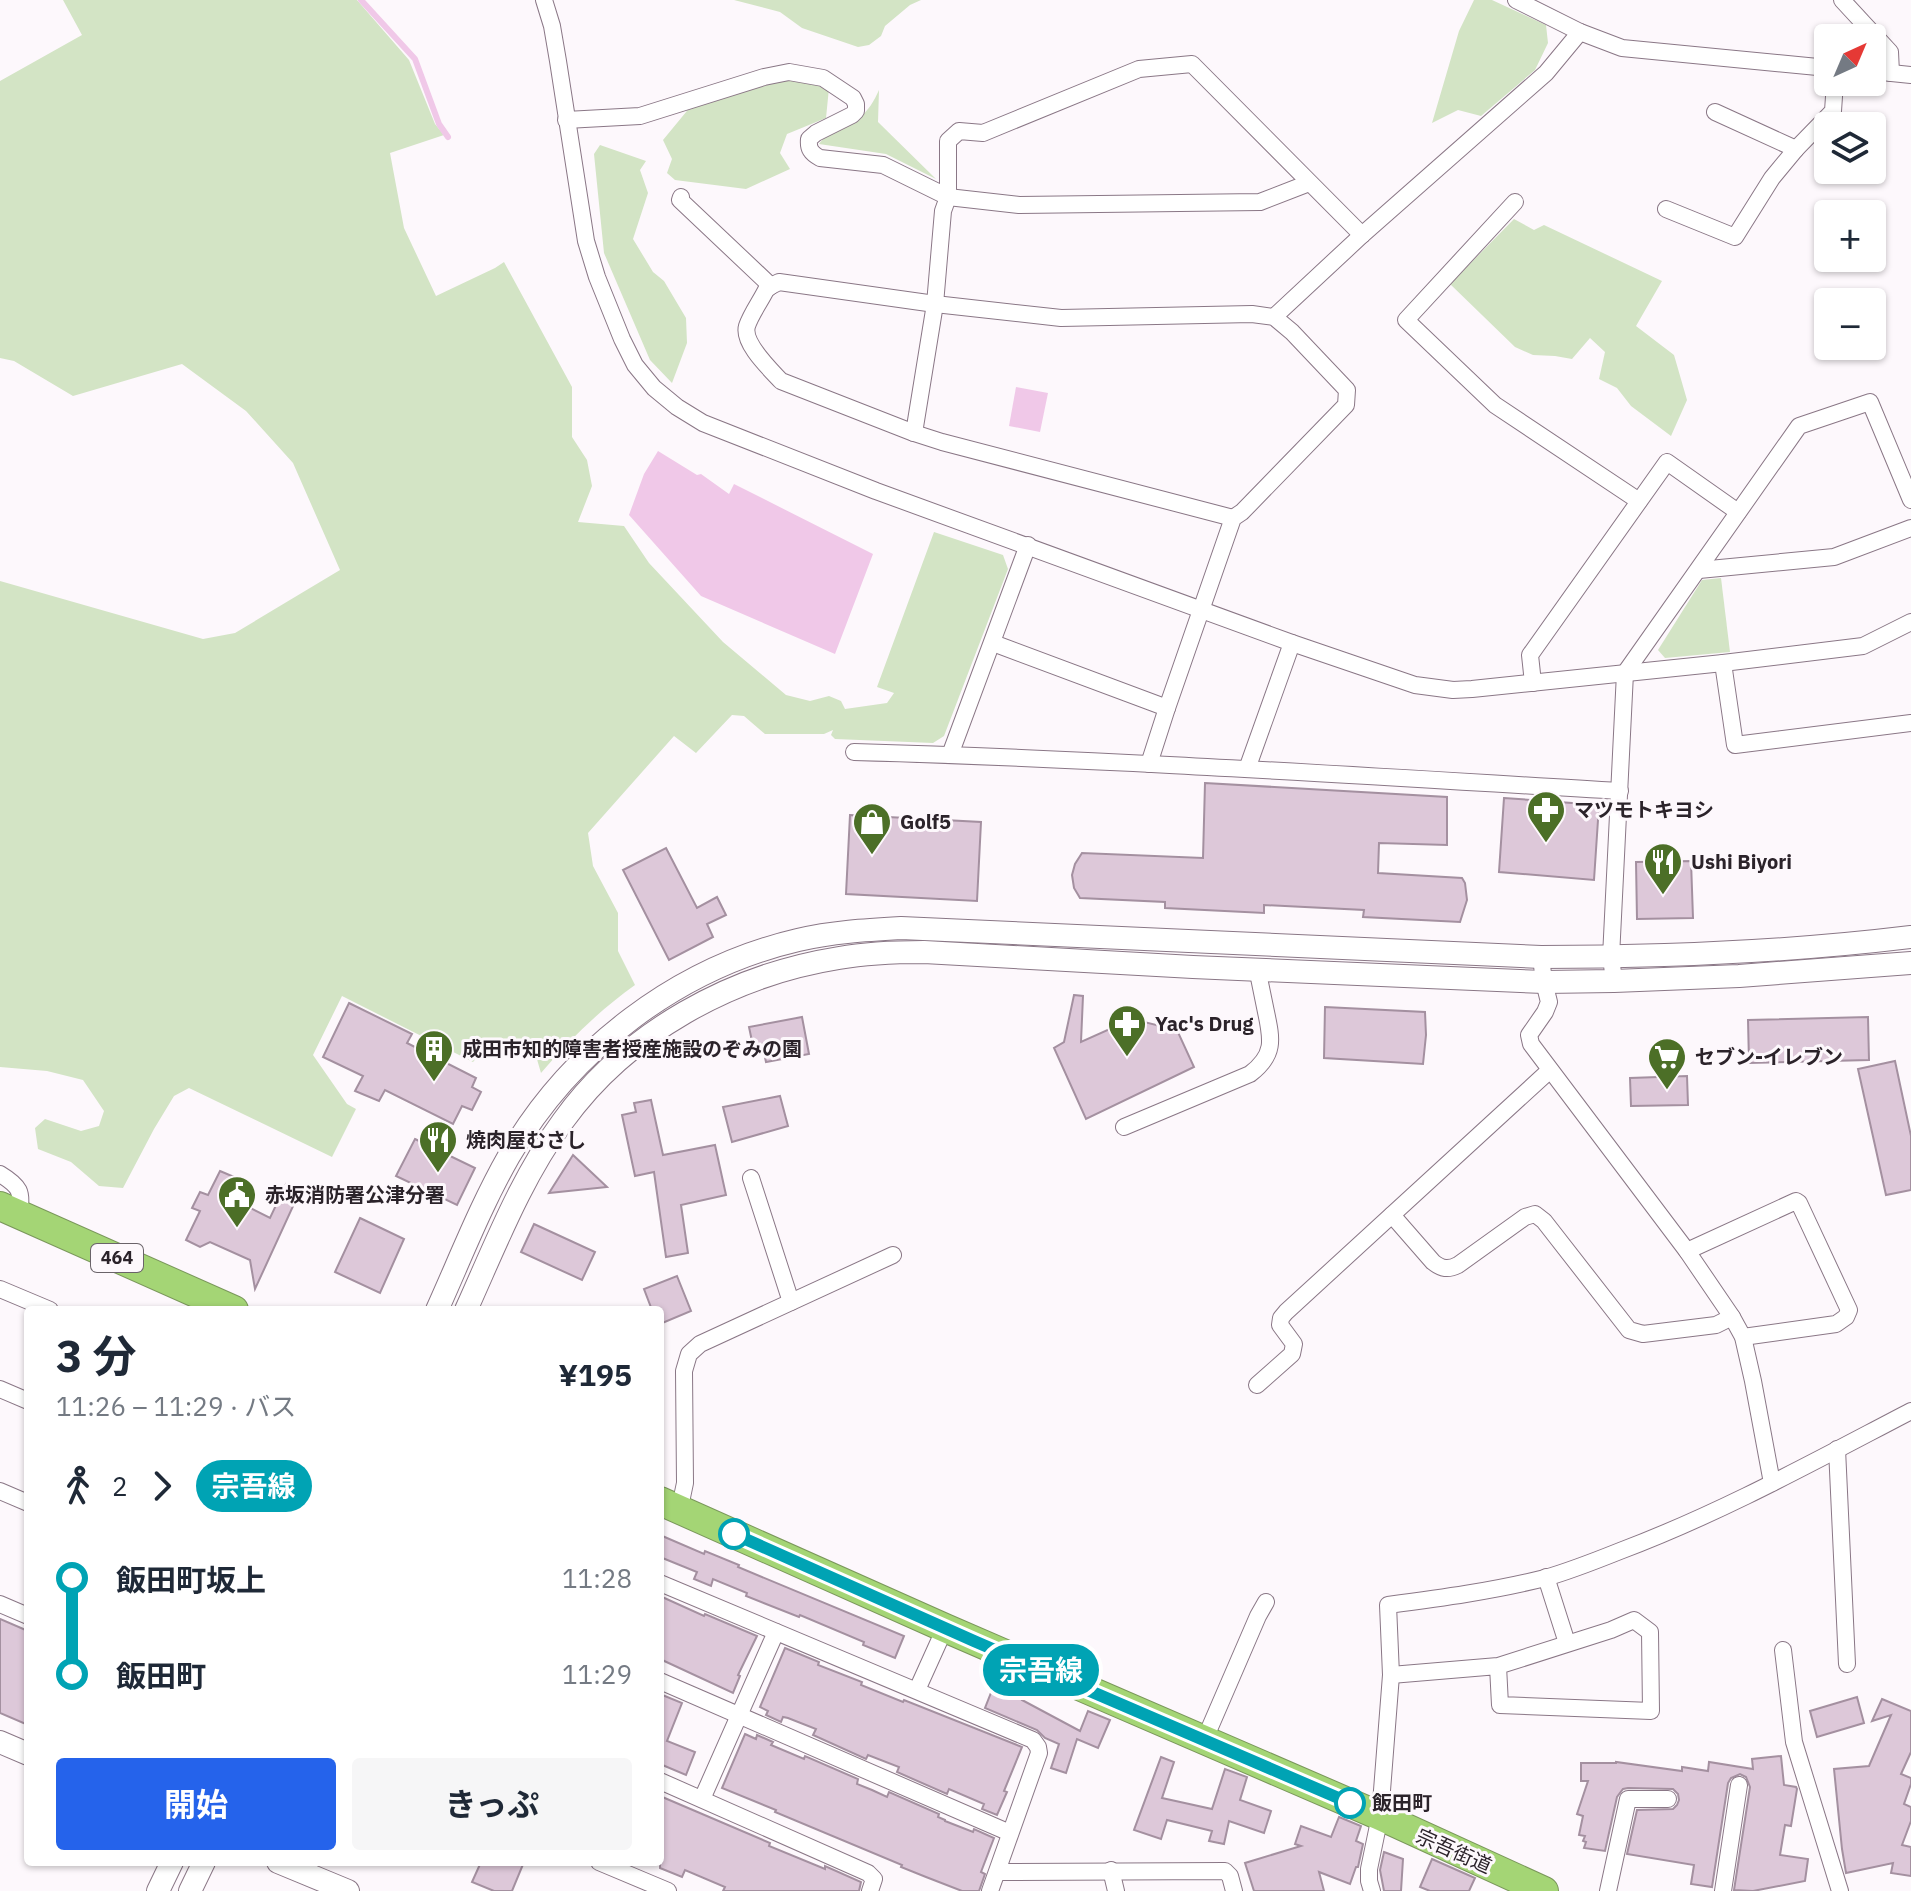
<!DOCTYPE html>
<html lang="ja">
<head>
<meta charset="utf-8">
<style>
  body { margin:0; font-family:"IBM Plex Sans","Noto Sans JP",sans-serif; background:#f6f6f7; color:#1f2937; height:100vh; display:flex; flex-direction:column; font-size:30px; white-space:nowrap }
  * { box-sizing:border-box; margin:0 }
  p { font-size:26px; color:#747a83 }
  .icon { flex:none; width:44px; height:44px; fill:none; stroke:currentColor; stroke-width:2; stroke-linecap:round; stroke-linejoin:round }
  .map { position:relative; flex:1; overflow:hidden }
  .details { position:absolute; left:24px; top:1306px; width:640px; height:560px; display:flex; flex-direction:column; background:#fff; border-radius:8px; box-shadow:0 2px 6px #0004 }
  .details>* { flex:none }
  .badge { padding:0 16px; border-radius:26px; font-size:28px; line-height:52px }
  .needle { width:52px; rotate:44deg }
  .tools { position:absolute; left:1814px; top:24px; display:grid; gap:16px }
  .tools a { display:grid; place-items:center; width:72px; height:72px; border-radius:8px; background:#fff; box-shadow:0 2px 6px #0004; font-size:40px }
  .map>.badge { position:absolute; translate:-50% -50%; box-shadow:0 0 0 4px #fff }
  .legs { display:flex; align-items:center; gap:12px; height:88px; padding:0 32px; font-size:26px }
  .legs p { margin-inline-start:auto }
  .overview { display:flex; align-items:center; justify-content:space-between; height:136px; padding:0 32px }
  h1 { font-size:44px; font-weight:700; line-height:60px }
  .primary-button { display:flex; gap:16px; margin-top:auto; padding:16px 32px }
  .primary-button a { flex:1; height:92px; border-radius:8px; background:#2563eb; color:#fff; font-size:32px; font-weight:700; line-height:92px; text-align:center }
  .primary-button a+a { background:#f6f6f7; color:#1f2937 }
  ul { padding:0 32px; list-style:none }
  li { display:flex; align-items:center; gap:28px; height:96px; font-size:30px }
  li i { display:grid; place-items:center; width:12px; height:100%; margin:0 10px; background:currentColor }
  li i::after { content:''; width:20px; height:20px; margin:-10px; border:6px solid; border-radius:50%; background:#fff }
  li p { margin-inline-start:auto }
  li:first-child i { background:linear-gradient(#0000 50%,currentColor 0) }
  li:last-child i { background:linear-gradient(currentColor 50%,#0000 0) }
  .map>svg:first-child { display:block }
</style>
</head>
<body>
<div class="map">
<svg width="1911" height="1891" viewBox="0 0 1911 1891">
  <rect width="100%" height="100%" fill="#fdf8fc"/>
  <g fill="#d3e4c5">
    <path d="M 63,0 L 357,0 L 409,60 L 435,124 L 444,135 L 390,153 L 404,228 L 436,296 L 495,268 L 504,262 L 572,387 L 572,437 L 587,460 L 592,486 L 578,522 L 624,526 L 649,563 L 723,642 L 786,695 L 810,701 L 829,696 L 841,701 L 845,709 L 887,703 L 894,693 L 877,687 L 934,532 L 1003,555 L 1008,569 L 944,736 L 933,743 L 835,739 L 831,735 L 833,730 L 824,734 L 765,734 L 744,716 L 732,715 L 696,753 L 674,736 L 588,833 L 593,866 L 618,913 L 618,951 L 635,985 C 600,1010 569,1040 541,1073 L 536,1056 L 530,1050 L 514,1059 L 491,1041 L 473,1062 L 342,996 L 313,1055 L 347,1104 L 356,1109 L 332,1157 L 189,1088 L 174,1096 L 154,1129 L 123,1188 L 99,1186 L 71,1162 L 38,1149 L 35,1128 L 45,1119 L 81,1131 L 99,1126 L 104,1111 L 83,1080 L 47,1071 L 0,1067 L 0,581 L 203,639 L 235,633 L 340,570 L 293,463 L 246,411 L 182,364 L 73,396 L 14,361 L 0,358 L 0,81 L 82,35 Z"/>
    <polygon points="734,0 921,0 910,5 885,26 881,36 869,45 858,47 802,28 780,12"/>
    <polygon points="1474,0 1492,0 1546,25 1548,43 1535,70 1481,116 1458,110 1432,123 1459,31"/>
    <polygon points="791,79 829,88 826,118 787,134 780,153 790,169 746,189 675,180 667,173 672,159 663,140 691,106 766,84"/>
    <path d="M 879,90 L 878,122 L 936,179 L 886,154 L 819,144 C 828,131 847,128 859,118 C 869,110 874,101 879,90 Z"/>
    <polygon points="600,145 646,161 640,170 648,193 633,239 653,272 664,281 686,318 687,343 672,383 650,360 604,253 594,154"/>
    <polygon points="1514,219 1534,230 1544,225 1662,281 1636,326 1674,355 1687,400 1671,436 1631,406 1617,388 1599,379 1605,352 1590,338 1572,359 1555,356 1533,355 1515,347 1450,284"/>
    <polygon points="1721,578 1730,652 1665,658 1658,650 1702,580"/>
  </g>
  <g fill="#f0c8e8">
    <polygon points="1016,387 1048,393 1040,432 1009,426"/>
    <polygon points="658,451 697,475 701,474 729,494 734,484 873,554 835,654 701,596 629,515 644,474"/>
  </g>
  <g fill="none" stroke-linecap="round" stroke-linejoin="round">
    <polyline stroke="#f0c8e8" stroke-width="6" points="361,0 415,59 439,124 448,137"/>
  </g>
  <g fill="#ddc8d9" stroke="#a490a0" stroke-width="2">
    <polygon points="1205,783 1447,797 1447,845 1379,843 1378,873 1462,878 1465,883 1467,900 1460,922 1363,917 1364,910 1264,905 1264,913 1165,908 1165,902 1080,898 1074,888 1072,875 1075,864 1082,853 1203,858"/>
    <polygon points="1504,798 1599,805 1594,880 1499,872"/>
    <polygon points="850,815 981,822 977,901 846,894"/>
    <polygon points="666,848 697,908 717,897 726,915 707,924 713,937 669,960 623,870"/>
    <polygon points="1691,861 1693,918 1637,919 1636,862"/>
    <polygon points="1074,995 1083,996 1081,1042 1132,1019 1177,1030 1194,1067 1086,1119 1054,1048 1064,1042"/>
    <polygon points="349,1003 412,1034 407,1043 476,1078 472,1087 481,1092 472,1110 462,1106 453,1124 385,1090 379,1101 355,1091 363,1076 323,1057"/>
    <polygon points="1325,1007 1425,1012 1426,1035 1423,1064 1324,1058"/>
    <polygon points="802,1017 809,1054 766,1062 762,1044 753,1046 749,1027"/>
    <polygon points="1868,1017 1869,1060 1749,1063 1748,1020"/>
    <polygon points="1895,1061 1911,1136 1911,1190 1886,1195 1858,1069"/>
    <polygon points="1687,1076 1688,1105 1631,1106 1630,1078"/>
    <polygon points="780,1096 788,1126 732,1142 723,1107"/>
    <polygon points="651,1100 663,1155 715,1145 726,1195 681,1205 688,1253 666,1257 654,1172 635,1176 622,1115 636,1112 634,1103"/>
    <polygon points="415,1139 475,1168 457,1205 396,1176"/>
    <polygon points="573,1155 607,1187 549,1193"/>
    <polygon points="220,1171 239,1179 231,1198 270,1218 286,1184 300,1191 255,1289 250,1260 210,1242 200,1247 186,1240 200,1211 192,1208 200,1192 208,1195"/>
    <polygon points="360,1218 404,1239 380,1293 335,1272"/>
    <polygon points="534,1224 595,1252 582,1280 521,1252"/>
    <polygon points="677,1276 691,1311 660,1324 660,1310 652,1310 644,1289"/>
    <polygon points="660,1535 704,1554 705,1551 739,1565 738,1567 904,1636 895,1658 863,1645 864,1642 800,1615 799,1617 746,1596 747,1593 713,1579 711,1586 694,1579 697,1572 660,1557"/>
    <polygon points="660,1596 704,1616 705,1614 757,1636 738,1675 740,1676 733,1693 660,1659"/>
    <polygon points="0,1619 28,1631 28,1725 0,1713"/>
    <polygon points="785,1648 819,1662 818,1665 862,1682 861,1685 903,1702 904,1700 1022,1747 1004,1791 1007,1792 997,1815 982,1809 984,1804 949,1789 947,1794 897,1772 899,1767 868,1755 866,1759 813,1735 816,1729 788,1718 783,1717 781,1722 766,1715 768,1711 760,1707"/>
    <polygon points="996,1680 1026,1692 1022,1700 1080,1731 1088,1711 1110,1720 1098,1748 1077,1739 1066,1773 1051,1768 1059,1744 1045,1738 1037,1730 985,1708"/>
    <polygon points="660,1694 682,1703 667,1741 695,1752 686,1775 660,1764"/>
    <polygon points="1857,1697 1864,1723 1817,1737 1810,1711"/>
    <polygon points="1882,1699 1911,1711 1911,1752 1901,1774 1911,1778 1911,1784 1904,1804 1911,1807 1911,1821 1902,1845 1911,1847 1911,1876 1891,1873 1893,1863 1846,1873 1842,1849 1834,1769 1869,1766 1891,1715 1872,1721"/>
    <polygon points="745,1734 756,1739 757,1735 773,1742 771,1745 804,1759 805,1756 858,1779 857,1784 872,1790 887,1797 889,1792 939,1814 938,1817 945,1820 945,1821 973,1832 974,1829 994,1838 981,1872 985,1874 979,1891 962,1891 926,1877 901,1867 902,1865 775,1812 776,1810 722,1788"/>
    <polygon points="1781,1756 1784,1785 1796,1787 1797,1789 1791,1826 1785,1825 1780,1855 1808,1859 1805,1881 1753,1891 1734,1890 1750,1787 1746,1777 1740,1774 1731,1778 1728,1783 1712,1887 1691,1884 1694,1865 1627,1854 1637,1810 1673,1809 1677,1805 1679,1800 1678,1794 1673,1789 1628,1788 1623,1789 1617,1797 1605,1851 1584,1848 1586,1842 1583,1841 1585,1836 1579,1835 1583,1816 1577,1814 1588,1781 1581,1781 1581,1763 1616,1763 1616,1762 1682,1771 1682,1767 1708,1771 1709,1762 1753,1769 1752,1759"/>
    <polygon points="1161,1757 1174,1762 1162,1798 1212,1809 1225,1769 1247,1777 1240,1800 1271,1811 1264,1833 1229,1821 1224,1844 1209,1841 1212,1831 1167,1820 1161,1839 1134,1830"/>
    <polygon points="660,1796 770,1843 769,1846 825,1869 825,1866 861,1882 859,1891 723,1891 725,1887 685,1870 682,1877 660,1868"/>
    <polygon points="1339,1817 1361,1826 1356,1841 1363,1844 1358,1867 1356,1867 1350,1884 1319,1872 1324,1891 1254,1891 1245,1863 1301,1846 1295,1844 1301,1826 1331,1837"/>
    <polygon points="1384,1852 1403,1859 1401,1891 1384,1891 1380,1870"/>
    <polygon points="1432,1859 1475,1878 1469,1891 1430,1891 1420,1887"/>
    <polygon points="481,1862 524,1862 512,1891 494,1891 472,1882"/>
  </g>
  <g fill="none" stroke-linecap="round" stroke-linejoin="round">
    <g stroke="#8a7786" stroke-width="18">
      <g id="street">
        <polyline points="544,0 552,26 558,61 586,241 597,277 622,339 635,365 654,388 677,407 703,423 876,491 1292,643 1415,685 1453,690 1472,689 1723,663 1863,646 1911,622"/>
        <polyline points="1516,0 1580,32 1622,48 1828,68"/>
        <polyline points="1842,0 1890,52 1891,73"/>
        <polyline points="1872,71 1911,75"/>
        <polyline points="1715,112 1796,149"/>
        <path d="M 566,120 L 640,116 L 764,77 L 789,72 L 823,78 L 853,98 L 856,104 L 856,111 L 852,115 L 816,133 L 809,139 C 808,149 811,153 820,158 L 883,165 L 948,197 L 1019,205 L 1260,202 L 1309,183"/>
        <polyline points="681,197 680,200 771,286 779,282 935,304 1061,318 1252,314 1274,317 1292,332 1347,390 1346,405 1242,512 1233,518 1167,708 1149,764"/>
        <polyline points="1515,202 1406,320 1495,405 1639,501"/>
        <polyline points="1666,209 1735,237 1772,178 1796,149 1833,111 1835,82"/>
        <path d="M 771,286 L 766,290 C 760,302 751,314 747,326 C 742,343 770,369 781,381 L 914,433 L 942,442 L 1233,518"/>
        <polyline points="1274,317 1362,235 1546,73 1580,32"/>
        <polyline points="914,433 935,304 943,211 948,197 948,141 959,131 983,133 1139,69 1192,64 1362,235"/>
        <polyline points="1699,570 1834,557 1911,528"/>
        <polyline points="993,643 1167,708"/>
        <polyline points="1723,663 1735,745 1911,723"/>
        <polyline points="1533,683 1530,655 1667,462 1738,512"/>
        <path d="M 854,752 C 1109,759 1365,776 1620,791"/>
        <polyline points="950,755 1028,545"/>
        <polyline points="1247,769 1292,643"/>
        <polyline points="1541,957 1544,982 1549,1002 1545,1012 1529,1035 1531,1044 1687,1251 1732,1317 1743,1337 1753,1381 1772,1483"/>
        <polyline points="1614,981 1611,957 1625,673 1799,426 1870,402 1911,500"/>
        <path d="M 1124,1127 L 1250,1074 C 1275,1055 1272,1040 1266,1012 C 1263,997 1260,983 1257,968"/>
        <path d="M 0,1174 C 20,1186 23,1192 19,1214"/>
        <polyline points="751,1178 791,1302"/>
        <path d="M 1392,1215 L 1433,1262 C 1442,1269 1448,1270 1458,1265 L 1525,1217 L 1535,1214 L 1544,1221 L 1629,1330 L 1643,1334 L 1716,1325 L 1732,1317"/>
        <polyline points="1687,1251 1796,1201 1799,1203 1849,1310 1846,1317 1836,1324 1743,1337"/>
        <polyline points="0,1289 50,1310"/>
        <polyline points="1257,1385 1292,1354 1294,1344 1280,1325 1281,1318 1286,1312 1550,1070"/>
        <polyline points="0,1389 28,1401"/>
        <polyline points="1837,1449 1847,1664"/>
        <polyline points="0,1491 28,1503"/>
        <polyline points="677,1509 681,1502 685,1483 684,1371 689,1354 700,1344 893,1255"/>
        <polyline points="1546,1577 1567,1643"/>
        <polyline points="660,1583 1033,1740 1038,1747 1039,1753 990,1891"/>
        <polyline points="0,1604 28,1616"/>
        <polyline points="1783,1650 1794,1742 1840,1891"/>
        <polyline points="1391,1675 1498,1666 1611,1630 1634,1620 1650,1632 1651,1711 1500,1705 1498,1666"/>
        <polyline points="660,1681 1010,1833"/>
        <polyline points="917,1690 945,1628"/>
        <polyline points="1204,1741 1258,1616 1266,1602"/>
        <polyline points="660,1781 868,1873 874,1879 870,1891"/>
        <polyline points="702,1799 776,1632"/>
        <polyline points="599,1862 668,1891"/>
        <polyline points="1111,1870 1116,1891"/>
        <polyline points="998,1872 1225,1871 1230,1876 1234,1891"/>
        <path d="M 1372,1891 L 1369,1881 L 1369,1869 L 1380,1816 L 1391,1675 L 1388,1605 C 1441,1598 1493,1591 1545,1578 C 1570,1571 1595,1561 1620,1551 C 1721,1513 1815,1461 1911,1411"/>
        <polyline points="1608,1891 1628,1799 1668,1799"/>
        <polyline points="1723,1891 1739,1785"/>
      </g>
    </g>
    <g stroke="#8a7786" stroke-width="24">
      <g id="secondary">
        <path d="M 437,1310 C 460,1259 481,1205 509,1156 C 571,1049 678,968 798,940 C 832,932 866,930 901,928 L 1541,957 C 1665,957 1788,952 1911,937"/>
        <path d="M 466,1310 C 495,1246 521,1178 563,1121 C 627,1032 732,975 839,958 C 867,953 895,952 924,952 L 1193,967 L 1544,982 L 1614,981 L 1739,976 L 1911,963"/>
        <polyline points="0,1742 28,1754"/>
        <polyline points="278,1862 348,1891"/>
        <polyline points="158,1891 172,1862"/>
        <polyline points="190,1891 204,1862"/>
      </g>
    </g>
    <g stroke="#7a975b" stroke-width="30">
      <g id="highway">
        <polyline points="0,1206 234,1310"/>
        <polyline points="660,1501 945,1628 1380,1816 1544,1891"/>
      </g>
    </g>
    <use href="#street" stroke="#fff" stroke-width="16"/>
    <use href="#secondary" stroke="#fff" stroke-width="22"/>
    <use href="#highway" stroke="#a4d575" stroke-width="28"/>
  </g>
  <g fill="none" stroke-linecap="round" stroke-linejoin="round">
    <g stroke="#fff" stroke-width="18">
      <polyline id="line-1" points="734,1534 974,1641 1350,1803"/>
    </g>
    <use href="#line-1" stroke="#00a3b4" stroke-width="12"/>
  </g>
  <defs>
    <g id="pharmacy-pin" transform="scale(2)"><path d="M0 17L-7.5 6A9.5 9.5 0 1 1 7.5 6Z" fill="#4c6f27" stroke="#fdf8fc"/><path d="M-2-6h4v4h4v4h-4v4h-4v-4h-4v-4h4Z" fill="#fff"/></g>
    <g id="shop-pin" transform="scale(2)"><path d="M0 17L-7.5 6A9.5 9.5 0 1 1 7.5 6Z" fill="#4c6f27" stroke="#fdf8fc"/><path d="M-5-2.5h2.3a2.7 3.5 0 0 1 5.4 0H5L5.5 6h-11ZM-1.5-2.5h3a1.5 2.3 0 0 0-3 0Z" fill="#fff"/></g>
    <g id="restaurant-pin" transform="scale(2)"><path d="M0 17L-7.5 6A9.5 9.5 0 1 1 7.5 6Z" fill="#4c6f27" stroke="#fdf8fc"/><path d="M-5-6h1v4h1v-4h1v4h1v-4h1v5L-1.5 .5V6h-2V.5L-5-1ZM5-6V6H3V1.5H1.5Q1.5-4 5-6Z" fill="#fff"/></g>
    <g id="building-pin" transform="scale(2)"><path d="M0 17L-7.5 6A9.5 9.5 0 1 1 7.5 6Z" fill="#4c6f27" stroke="#fdf8fc"/><path d="M-4-6H4V6H1V3H-1V6H-4ZM-2.5-4.3h1.7v1.8h-1.7ZM.8-4.3h1.7v1.8H.8ZM-2.5-1h1.7V.8h-1.7ZM.8-1h1.7V.8H.8Z" fill="#fff"/></g>
    <g id="supermarket-pin" transform="scale(2)"><path d="M0 17L-7.5 6A9.5 9.5 0 1 1 7.5 6Z" fill="#4c6f27" stroke="#fdf8fc"/><path d="M-6-5.5h2.5l.6 2H6L4.5 2H-2.5L-4.4-4H-6ZM-1.5 3.2a1.3 1.3 0 1 0 .1 0ZM3 3.2a1.3 1.3 0 1 0 .1 0Z" fill="#fff"/></g>
    <g id="civic-pin" transform="scale(2)"><path d="M0 17L-7.5 6A9.5 9.5 0 1 1 7.5 6Z" fill="#4c6f27" stroke="#fdf8fc"/><path d="M-.6-6.5H3V-4.5H.6V-3L4-1V1h2V6H-6V1h2V-1L-.6-3ZM-1.2 2.5V6h2.4V2.5Z" fill="#fff"/></g>
  </defs>
  <g fill-rule="evenodd">
    <use href="#pharmacy-pin" x="1546" y="810"/>
    <use href="#shop-pin" x="872" y="822"/>
    <use href="#restaurant-pin" x="1663" y="862"/>
    <use href="#pharmacy-pin" x="1127" y="1024"/>
    <use href="#building-pin" x="434" y="1049"/>
    <use href="#supermarket-pin" x="1667" y="1057"/>
    <use href="#restaurant-pin" x="438" y="1140"/>
    <use href="#civic-pin" x="237" y="1195"/>
  </g>
  <g fill="#fff" stroke="#00a3b4" stroke-width="4">
    <circle cx="734" cy="1534" r="14"/>
    <circle cx="1350" cy="1803" r="14"/>
  </g>
  <g text-anchor="middle" stroke-width="6" stroke-linejoin="round" paint-order="stroke">
    <rect fill="#fdf8fc" stroke="#6a6369" stroke-width="2" x="91" y="1244" width="52" height="28" rx="6"/>
    <g font-size="18" font-weight="bold" fill="#2b232a">
      <text x="117" y="1264">464</text>
    </g>
    <g font-size="20" font-weight="bold" fill="#2b232a" stroke="#fdf8fc" text-anchor="start">
      <text x="1574" y="817">マツモトキヨシ</text>
      <text x="900" y="829">Golf5</text>
      <text x="1691" y="869">Ushi Biyori</text>
      <text x="1155" y="1031">Yac's Drug</text>
      <text x="462" y="1056">成田市知的障害者授産施設のぞみの園</text>
      <text x="1695" y="1064">セブン-イレブン</text>
      <text x="466" y="1147">焼肉屋むさし</text>
      <text x="265" y="1202">赤坂消防署公津分署</text>
    </g>
    <g font-size="20" font-weight="bold" fill="#2b232a" stroke="#fdf8fc" text-anchor="start">
      <text x="1372" y="1810">飯田町</text>
    </g>
    <g font-size="20" fill="#2b232a" stroke="#fdf8fc">
      <text transform="translate(1454 1851) rotate(24)" y="7">宗吾街道</text>
    </g>
  </g>
</svg>
<div class="tools">
<a><svg class="needle" viewBox="-14 -14 28 28"><path d="M0-13l5 13h-10z" fill="#e53935"/><path d="M0 13l5-13h-10z" fill="#747a83"/></svg></a>
<a><svg class="icon" aria-label="layers" viewBox="0 0 24 24"><path d="M12 4l9 5-9 5-9-5zM3 14l9 5 9-5"/></svg></a>
<a>+</a>
<a>−</a>
</div>
<b class="badge" style="left:1041px;top:1670px;background:#00a3b4;color:#fff">宗吾線</b>
<section class="details">
<div class="overview"><div><h1>3 分</h1><p>11:26 – 11:29 · バス</p></div><b>¥195</b></div>
<div class="legs"><svg class="icon" aria-label="walk" viewBox="0 0 24 24"><circle cx="13" cy="4" r="2"/><path d="M13 8l-2 6 4 7M11 14l-3 7M7 12l3-4h3l4 4"/></svg>2<svg class="icon" aria-label="forward" viewBox="0 0 24 24"><path d="M9 5l7 7-7 7"/></svg><b class="badge" style="background:#00a3b4;color:#fff">宗吾線</b></div>
<ul>
<li><i style="color:#00a3b4"></i><b>飯田町坂上</b><p>11:28</p></li>
<li><i style="color:#00a3b4"></i><b>飯田町</b><p>11:29</p></li>
</ul>
<div class="primary-button"><a>開始</a><a>きっぷ</a></div>
</section>
</div>
</body>
</html>
